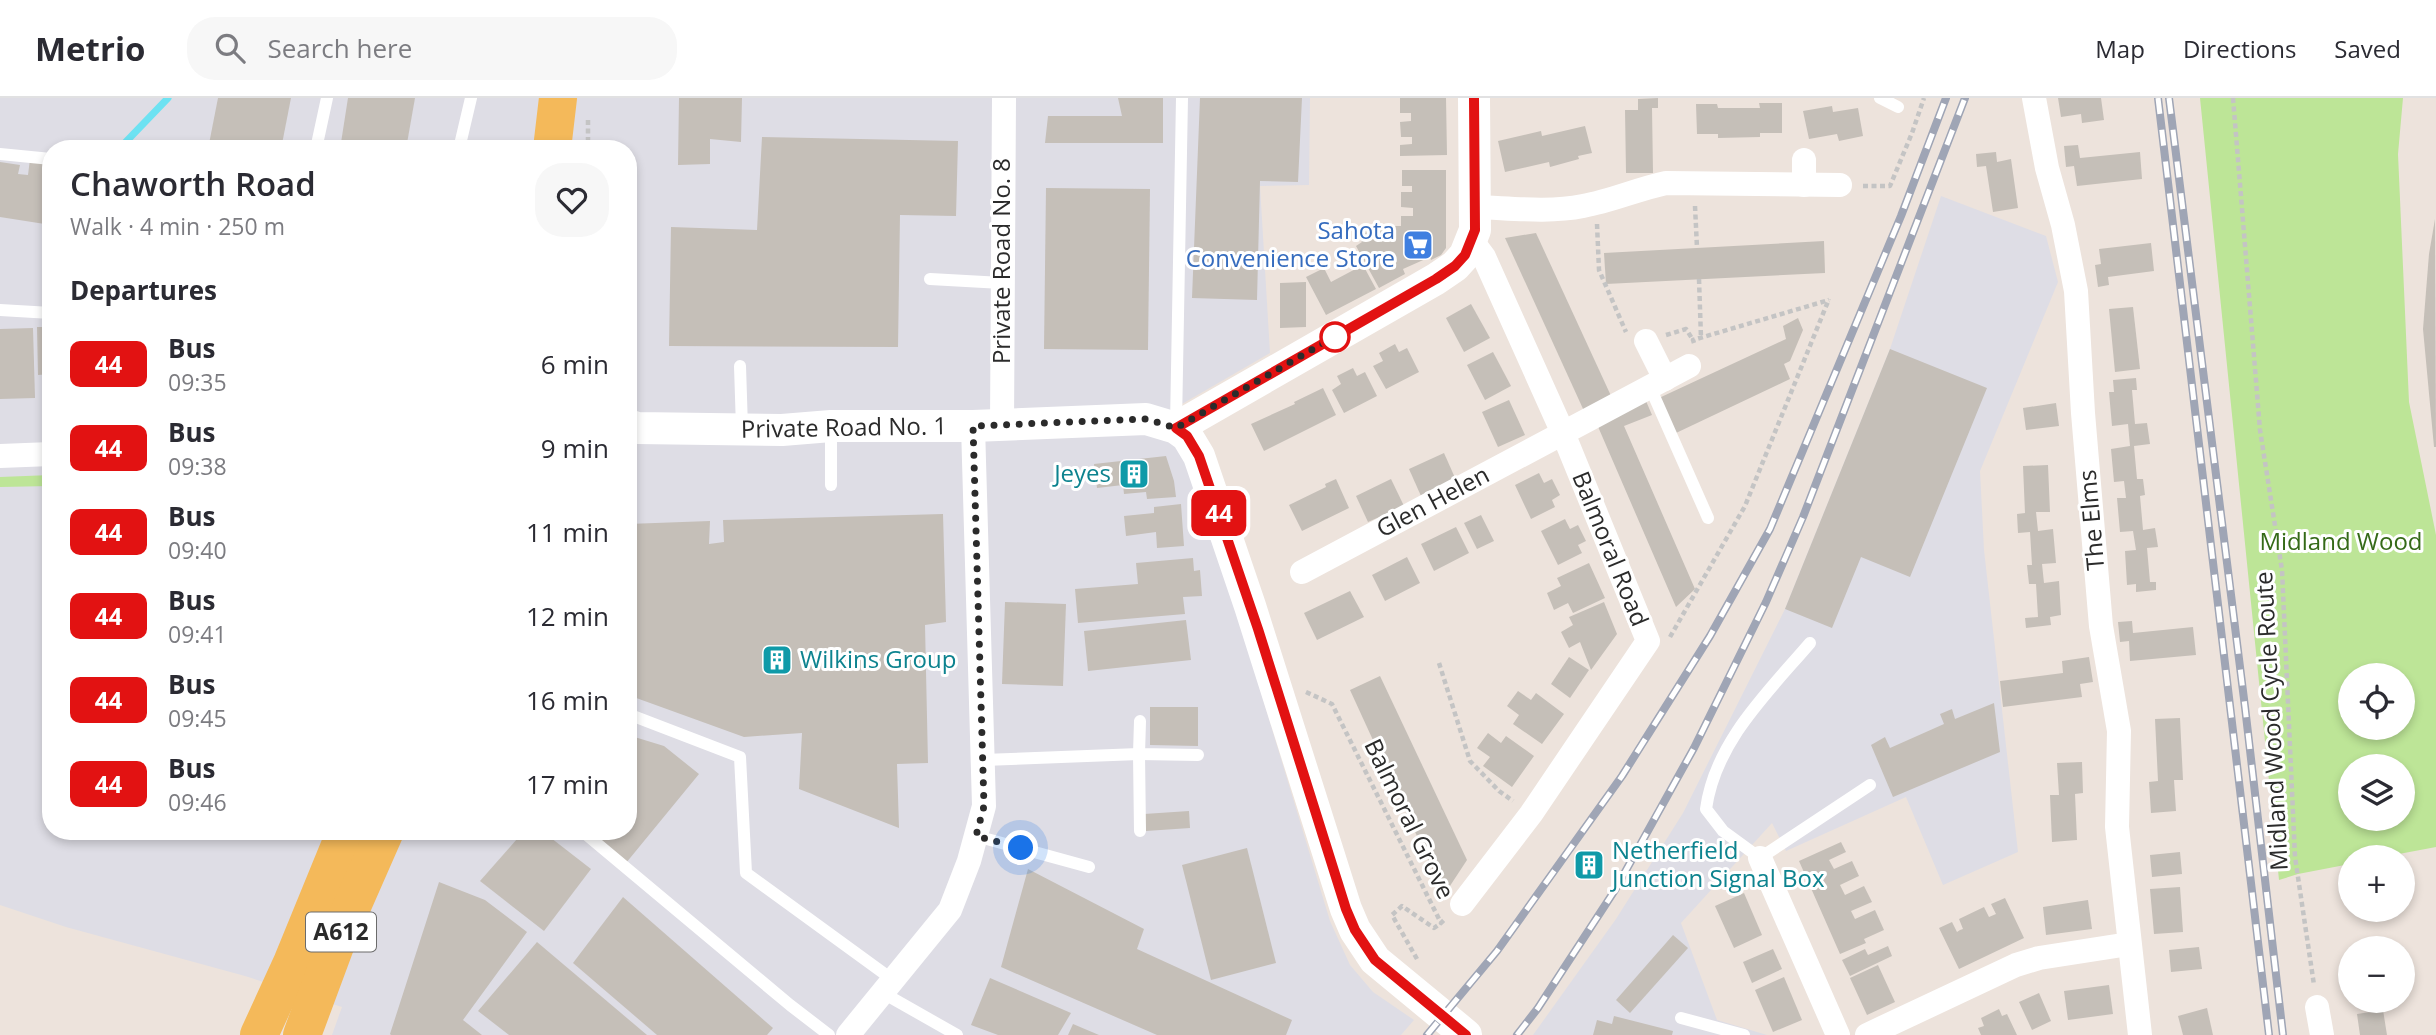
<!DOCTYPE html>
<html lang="en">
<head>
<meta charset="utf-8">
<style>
  body { margin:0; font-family:"Open Sans",sans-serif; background:#f7f7f7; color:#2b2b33; height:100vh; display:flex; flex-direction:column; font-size:26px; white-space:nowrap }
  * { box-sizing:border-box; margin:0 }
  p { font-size:23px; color:#7c7c81 }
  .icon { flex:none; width:38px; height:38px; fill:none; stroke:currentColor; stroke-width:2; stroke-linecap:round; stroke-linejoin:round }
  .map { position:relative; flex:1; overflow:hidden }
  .side { position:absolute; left:42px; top:42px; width:595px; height:700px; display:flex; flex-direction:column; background:#fff; border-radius:28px; box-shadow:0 4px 10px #0003 }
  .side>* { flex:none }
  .badge { padding:0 14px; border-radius:10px; font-size:24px; line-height:46px }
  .controls { position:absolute; left:2338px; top:565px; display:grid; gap:14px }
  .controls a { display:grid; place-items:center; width:77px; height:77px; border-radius:50%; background:#fff; box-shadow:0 4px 10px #0003; font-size:35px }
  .you { position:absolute; width:35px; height:35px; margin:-18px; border:5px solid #fff; border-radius:50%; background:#1a73e8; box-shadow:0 0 0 10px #1a73e833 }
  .map>.badge { position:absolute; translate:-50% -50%; box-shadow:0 0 0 4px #fff }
  h2 { padding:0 28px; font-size:26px; line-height:63px }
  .round { display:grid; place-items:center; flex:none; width:74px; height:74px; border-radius:28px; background:#f7f7f7 }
  .overview { display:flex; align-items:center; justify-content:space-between; height:119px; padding:0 28px }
  h1 { font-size:33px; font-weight:600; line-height:52px }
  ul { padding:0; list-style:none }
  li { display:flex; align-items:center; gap:21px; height:84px; padding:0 28px }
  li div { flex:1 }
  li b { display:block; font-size:26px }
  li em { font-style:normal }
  li .badge { min-width:77px; font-weight:700; text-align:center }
  header { display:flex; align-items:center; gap:42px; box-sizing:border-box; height:98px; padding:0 35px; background:#fff; border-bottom:2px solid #e1e1e2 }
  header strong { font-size:33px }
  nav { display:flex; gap:38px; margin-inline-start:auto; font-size:24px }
  .search { width:490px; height:63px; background:#f7f7f7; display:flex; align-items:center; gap:18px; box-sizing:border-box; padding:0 24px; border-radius:28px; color:#7c7c81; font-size:26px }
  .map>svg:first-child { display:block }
</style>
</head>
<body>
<header>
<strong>Metrio</strong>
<div class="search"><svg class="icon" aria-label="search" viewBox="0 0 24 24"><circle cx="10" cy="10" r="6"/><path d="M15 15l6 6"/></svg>Search here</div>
<nav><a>Map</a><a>Directions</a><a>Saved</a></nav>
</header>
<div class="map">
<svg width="2436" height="937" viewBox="0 0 2436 937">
  <rect width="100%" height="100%" fill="#ede3dc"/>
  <g fill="#dedde5" fill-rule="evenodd">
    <path d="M 0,0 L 1310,0 L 1309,87 L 1260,88 L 1270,255 L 1175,310 L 1330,823 L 1350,867 L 1373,894 L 1414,922 L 1401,937 L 332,937 L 342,909 L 245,878 L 66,829 L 0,807 ZM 51,51 L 628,51 L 628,733 L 51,733 Z"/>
    <polygon points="1941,98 2046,138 2058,184 1980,373 1984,452 2018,754 1943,787 1906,699 1786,753 1772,725 1681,825 1717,922 1767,937 1533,937 1616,821 1683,715 1785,511 1890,251"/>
  </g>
  <g fill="#bde597" fill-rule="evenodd">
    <path d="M 2200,0 L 2403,0 L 2398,56 L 2409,304 L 2436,437 L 2436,749 L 2383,759 L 2350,760 L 2350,766 L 2298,776 L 2279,782 ZM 2350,578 L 2403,578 L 2403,630 L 2350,630 ZM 2350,668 L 2403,668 L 2403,721 L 2350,721 Z"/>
    <polygon points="51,377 51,388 0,389 0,379"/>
  </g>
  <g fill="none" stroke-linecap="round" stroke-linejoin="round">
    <polyline stroke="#6de2f2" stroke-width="7" points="119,51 168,0"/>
  </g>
  <g fill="#c5bfb8">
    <polygon points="218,0 291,0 281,51 208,51"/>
    <polygon points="348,0 415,0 406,51 340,51"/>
    <polygon points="679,0 742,0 741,44 710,41 710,66 678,67"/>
    <polygon points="1118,0 1163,0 1163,45 1045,45 1048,18 1122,18"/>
    <polygon points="1200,0 1302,0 1298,84 1260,83 1257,202 1192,200"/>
    <polygon points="1400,0 1446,0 1447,57 1400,58 1400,47 1412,46 1412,39 1401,39 1400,24 1411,23 1411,15 1400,15"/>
    <polygon points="1658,0 1658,10 1652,10 1653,75 1626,75 1625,12 1638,12 1638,1"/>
    <polygon points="2058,0 2101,0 2104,22 2082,25 2081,16 2061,19"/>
    <polygon points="1759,5 1782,5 1782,35 1760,35 1760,39 1718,40 1718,36 1697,36 1696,6 1717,6 1718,10 1760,10"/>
    <polygon points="1832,8 1833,14 1858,10 1863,38 1839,43 1837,36 1809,41 1803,13"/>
    <polygon points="1585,28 1592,55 1578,58 1579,61 1550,69 1549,64 1505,74 1498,43 1541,33 1542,38"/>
    <polygon points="762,39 958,43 956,118 900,117 898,249 669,248 671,129 757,132"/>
    <polygon points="2078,47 2080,60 2140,54 2142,81 2077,88 2074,68 2066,69 2064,48"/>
    <polygon points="1996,54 1997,64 2011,61 2018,110 1993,114 1986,68 1977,69 1976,56"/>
    <polygon points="30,61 51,65 51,127 0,119 0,64 20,67 18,76 28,77"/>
    <polygon points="1402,72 1446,72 1446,150 1441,157 1431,162 1430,159 1403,171 1405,176 1379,190 1356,148 1362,144 1358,137 1388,128 1401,128 1401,118 1413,118 1413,110 1401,109 1401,94 1412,94 1412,88 1402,88"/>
    <polygon points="1046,90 1150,91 1148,252 1044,251"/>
    <polygon points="2435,121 2436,349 2434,349 2423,231 2429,156"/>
    <polygon points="1536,135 1612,300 1584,313 1505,140"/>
    <polygon points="1824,143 1825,175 1606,186 1604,155"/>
    <polygon points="2151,145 2154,173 2108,179 2109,187 2098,189 2095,167 2101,166 2099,151"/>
    <polygon points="1363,167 1376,191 1326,217 1306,179 1324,170 1331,184"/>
    <polygon points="1306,184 1306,229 1280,230 1280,185"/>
    <polygon points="1471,206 1490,240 1464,254 1446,220"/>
    <polygon points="2133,209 2140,271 2115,274 2109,211"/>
    <polygon points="1798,220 1803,232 1790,263 1784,266 1790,281 1676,335 1659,300 1786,241 1783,228"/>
    <polygon points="37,229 51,229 51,276 38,277"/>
    <polygon points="33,230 35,300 0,301 0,231"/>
    <polygon points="1395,246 1399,254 1407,250 1419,274 1386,291 1373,268 1383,263 1379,255"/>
    <polygon points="1890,251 1987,290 1910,479 1861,459 1832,530 1785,511"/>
    <polygon points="1493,254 1511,288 1485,302 1467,267"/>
    <polygon points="1353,270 1357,278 1365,274 1377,298 1344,315 1332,292 1341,286 1337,278"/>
    <polygon points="2136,280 2137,292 2132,292 2135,326 2147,325 2150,346 2134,348 2137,381 2143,381 2145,397 2140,398 2143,432 2155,430 2158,449 2147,450 2150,484 2156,484 2156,492 2136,494 2136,486 2127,487 2125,453 2136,452 2133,433 2120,434 2117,400 2126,400 2124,383 2114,384 2111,351 2130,348 2128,326 2112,328 2109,294 2114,294 2113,282"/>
    <polygon points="1323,290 1336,317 1264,353 1251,326 1295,306 1294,304"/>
    <polygon points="1509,302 1525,337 1498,349 1482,314"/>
    <polygon points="1646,303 1652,317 1624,328 1695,491 1676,509 1596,324"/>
    <polygon points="2056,305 2059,328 2026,332 2023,310"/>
    <polygon points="1444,355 1456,382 1421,398 1409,371"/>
    <polygon points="1166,358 1174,383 1176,399 1147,401 1146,394 1124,396 1123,387 1097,390 1094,366"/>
    <polygon points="2048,367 2050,414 2036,414 2038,433 2053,431 2056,465 2042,466 2044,485 2059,483 2061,517 2050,519 2051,527 2026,530 2025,520 2038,519 2036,486 2029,486 2027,467 2032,467 2030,434 2018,435 2017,416 2025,415 2023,368"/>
    <polygon points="1539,375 1544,385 1552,381 1560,397 1552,402 1555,409 1531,421 1515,387"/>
    <polygon points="1336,381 1349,410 1302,433 1289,407 1326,389 1325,386"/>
    <polygon points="1391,381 1404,408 1368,424 1356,398"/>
    <polygon points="1181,406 1184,448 1157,450 1156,434 1126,438 1124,418 1154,415 1154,409"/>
    <polygon points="943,416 946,524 925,527 928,665 897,666 899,730 799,691 802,635 744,639 628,597 628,426 710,423 709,446 724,444 723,422"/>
    <polygon points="1481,417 1494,443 1477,451 1464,425"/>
    <polygon points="1565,421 1570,431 1578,427 1586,443 1578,447 1582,455 1558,467 1541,433"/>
    <polygon points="1456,429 1469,455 1434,473 1421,446"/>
    <polygon points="1407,459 1420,485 1385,503 1372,477"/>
    <polygon points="1193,460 1194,473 1200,472 1202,498 1183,499 1185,516 1078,525 1075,491 1138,486 1136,465"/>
    <polygon points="1589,465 1605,500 1573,515 1568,505 1554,512 1547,495 1561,488 1557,480"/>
    <polygon points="1350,493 1364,519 1317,542 1304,515"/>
    <polygon points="1005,504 1066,506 1063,588 1002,586"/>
    <polygon points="1604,504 1617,536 1591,572 1580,544 1569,550 1561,534 1573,527 1569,519"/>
    <polygon points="1186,522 1191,562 1088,573 1084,533"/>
    <polygon points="2132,523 2133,535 2193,529 2196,557 2130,563 2129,543 2120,544 2118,524"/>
    <polygon points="1569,559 1589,572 1570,600 1551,586"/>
    <polygon points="2089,559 2093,584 2080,586 2082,599 2003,609 2000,583 2063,575 2062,563"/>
    <polygon points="1380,578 1467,762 1444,797 1350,592"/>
    <polygon points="1518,593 1531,602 1536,595 1564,616 1542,646 1513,626 1519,617 1507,608"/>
    <polygon points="1994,605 2000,654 1893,699 1871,647 1885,639 1890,650 1944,626 1940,616 1952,611 1955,621"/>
    <polygon points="1150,609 1198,609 1198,648 1150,647"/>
    <polygon points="2180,620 2183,682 2174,682 2176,713 2151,715 2149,684 2158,683 2155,621"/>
    <polygon points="1488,635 1501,645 1506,638 1534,658 1512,689 1483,668 1490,659 1477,650"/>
    <polygon points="628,637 664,648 699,676 626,765 588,733 628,733"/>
    <polygon points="2082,664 2083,695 2075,696 2077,742 2052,744 2050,697 2059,697 2057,665"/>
    <polygon points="1189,713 1190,730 1146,733 1144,716"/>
    <polygon points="524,733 542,733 591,771 544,833 480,783"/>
    <polygon points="1841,744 1846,754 1829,762 1834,771 1852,763 1859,778 1840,787 1845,797 1864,788 1872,804 1851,813 1855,821 1875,812 1884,832 1864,841 1866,845 1840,856 1799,763"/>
    <polygon points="1247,750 1276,865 1211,882 1182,767"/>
    <polygon points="2180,754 2182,776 2152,779 2150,757"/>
    <polygon points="1590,755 1600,762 1588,780 1578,772"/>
    <polygon points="1028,771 1144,831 1137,851 1292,922 1286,937 1157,937 1001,869"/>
    <polygon points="439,784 485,802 527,834 463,922 482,937 391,937 390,936"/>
    <polygon points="2180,789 2183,834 2154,836 2150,791"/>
    <polygon points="1744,795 1762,837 1734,850 1715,808"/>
    <polygon points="623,799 773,930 767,937 657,937 573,865"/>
    <polygon points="2005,800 2024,840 1959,871 1939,830 1952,824 1957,834 1960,832 1963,831 1959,821 1984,809 1989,819 1996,816 1991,806"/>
    <polygon points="2088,802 2092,831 2046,837 2043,809"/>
    <polygon points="1673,837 1688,850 1630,915 1616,902"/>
    <polygon points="537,844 647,937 509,937 478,913"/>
    <polygon points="1888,848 1892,858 1850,878 1842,862 1865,851 1868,857"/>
    <polygon points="2199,849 2202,871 2171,874 2169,852"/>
    <polygon points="1773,851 1782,871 1752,885 1743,864"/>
    <polygon points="1878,867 1895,904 1867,917 1850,880"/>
    <polygon points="1784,879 1802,922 1773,934 1755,892"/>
    <polygon points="990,880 1071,915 1058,937 998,937 971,927"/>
    <polygon points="2109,887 2113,916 2068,922 2064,893"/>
    <polygon points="2039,895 2051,923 2032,932 2019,904"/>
    <polygon points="2207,910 2213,937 2183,937 2178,918"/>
    <polygon points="1999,911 2002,918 2007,916 2017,937 1981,937 1978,930 1984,928 1981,920"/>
    <polygon points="2383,912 2387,937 2360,937 2357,916"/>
    <polygon points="1614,918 1673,933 1672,937 1593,937 1597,922 1612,926"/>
    <polygon points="1073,926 1099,937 1068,937"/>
  </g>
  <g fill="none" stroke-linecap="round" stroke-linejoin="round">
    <g stroke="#c4c4c4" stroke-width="4.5" stroke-dasharray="5 3.5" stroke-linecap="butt">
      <polyline points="2233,0 2260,332 2282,472 2295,759 2314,887"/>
      <polyline points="588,22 588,51"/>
      <polyline points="1863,88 1890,88 1912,35 1924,0"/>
      <polyline points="1695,108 1697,150"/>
      <polyline points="1597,126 1599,172 1626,234"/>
      <polyline points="1699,181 1701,240"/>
      <polyline points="1666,237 1686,231 1693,242"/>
      <polyline points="1694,245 1693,242 1829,202"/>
      <polyline points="1670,539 1745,408 1829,201"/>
      <polyline points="1439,565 1470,663 1499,693 1513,703"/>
      <polyline points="1306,594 1332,606 1441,825 1446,820"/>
      <polyline points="1417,861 1392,817 1402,808 1434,830 1441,825"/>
    </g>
    <g stroke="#fff" stroke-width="12">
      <polyline points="1880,0 1898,9"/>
      <polyline points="316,51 327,0"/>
      <polyline points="459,51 471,0"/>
      <polyline points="0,56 51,61"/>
      <polyline points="930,181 1002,185"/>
      <polyline points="0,212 51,215"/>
      <polyline points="740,268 742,330"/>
      <polyline points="1650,289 1708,420"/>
      <polyline points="1176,326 1182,0"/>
      <polyline points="831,328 831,387"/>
      <path d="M 1810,545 C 1768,594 1715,644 1706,711 L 1723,733 L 1760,760 L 1870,687"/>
      <polyline points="628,616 740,659 746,775 893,882"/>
      <polyline points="1140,623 1139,656 1198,657"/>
      <polyline points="983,662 1139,656 1140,733"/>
      <polyline points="582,733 790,907 829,937"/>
      <polyline points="976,738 1089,769"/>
      <polyline points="883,895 957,937"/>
      <polyline points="1681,920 1744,937"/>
    </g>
    <g stroke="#fff" stroke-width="24">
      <polyline points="2034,0 2047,70 2063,127 2076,193 2083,315 2101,528 2119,633 2117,729 2140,937"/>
      <polyline points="1804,62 1804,87"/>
      <path d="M 1475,109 C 1510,110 1548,115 1583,108 C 1611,103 1638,91 1666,85 L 1840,87"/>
      <polyline points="1646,243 1665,281"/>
      <polyline points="1002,326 1004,0"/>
      <polyline points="0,358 51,356"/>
      <polyline points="1302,474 1689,268"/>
      <polyline points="1760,760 1838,937"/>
      <polyline points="1462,806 1531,716 1648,543 1563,335 1484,159 1472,143"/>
      <polyline points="2317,909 2322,937"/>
      <polyline points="848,937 950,812 969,763 984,708 973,328"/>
      <polyline points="1867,937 2016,867 2039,860 2129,846"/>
    </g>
    <g stroke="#fff" stroke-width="32">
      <polyline points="628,327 637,330 782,332 831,328 973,328 1146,321 1176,330 1187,338 1199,358 1250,508 1346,811 1355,832 1375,862 1466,937"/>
      <polyline points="1176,330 1436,181 1455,168 1465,157 1475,132 1474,0"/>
    </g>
    <g stroke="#f4b95a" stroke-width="38">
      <polyline points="552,51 558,0"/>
      <polyline points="259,937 292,865 346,733"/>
      <polyline points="302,937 338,840 385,733"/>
    </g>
    <g stroke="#9fa5b5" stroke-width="8">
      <g id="rail">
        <polyline points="2158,0 2269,937"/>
        <polyline points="2169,0 2245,609 2283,937"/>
        <polyline points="1427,937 1497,853 1622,678 1710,538 1770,431 1901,118 1946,0"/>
        <polyline points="1517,937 1538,910 1615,792 1694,650 1766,504 1803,419 1965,0"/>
      </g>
    </g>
    <use href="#rail" stroke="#fff" stroke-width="5" stroke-dasharray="16" stroke-linecap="butt"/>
  </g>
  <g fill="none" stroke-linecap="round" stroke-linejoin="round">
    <g stroke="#fff" stroke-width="16">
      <polyline id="line" points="1466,937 1375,862 1355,832 1346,811 1258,531 1199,358 1187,338 1176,330 1436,181 1455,168 1465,157 1475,132 1474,0"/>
    </g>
    <use href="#line" stroke="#e21212" stroke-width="10"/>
    <polyline stroke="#2b2b2b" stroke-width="7" stroke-dasharray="0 12.6" points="1021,750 976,738 984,708 973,328 1146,321 1176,330 1341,235 1335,239"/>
  </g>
  <defs>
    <g id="supermarket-square" transform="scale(1.575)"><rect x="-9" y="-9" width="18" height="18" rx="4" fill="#3f7fe0" stroke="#fff"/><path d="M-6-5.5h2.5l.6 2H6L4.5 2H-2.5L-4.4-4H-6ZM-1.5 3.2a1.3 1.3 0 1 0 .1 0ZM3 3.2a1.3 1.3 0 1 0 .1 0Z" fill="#fff"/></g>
    <g id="building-square" transform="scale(1.575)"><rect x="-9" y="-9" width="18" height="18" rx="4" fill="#0f9aa8" stroke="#fff"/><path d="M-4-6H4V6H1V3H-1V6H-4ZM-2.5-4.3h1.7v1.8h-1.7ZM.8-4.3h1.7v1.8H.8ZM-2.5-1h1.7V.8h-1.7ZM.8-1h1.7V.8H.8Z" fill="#fff"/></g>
  </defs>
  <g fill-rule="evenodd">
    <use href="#supermarket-square" x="1418" y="147"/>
    <use href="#building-square" x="1134" y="376"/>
    <use href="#building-square" x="777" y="562"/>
    <use href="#building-square" x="1589" y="767"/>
  </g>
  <circle fill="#fff" stroke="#e21212" stroke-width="3.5" cx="1335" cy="239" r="14"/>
  <g text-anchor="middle" stroke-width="6" stroke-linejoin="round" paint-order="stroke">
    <rect fill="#fff" stroke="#6b6b6b" stroke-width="2" x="306" y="814.5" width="70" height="39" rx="5"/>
    <g font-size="23" font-weight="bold" fill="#2b2b2b">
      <text x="341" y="842">A612</text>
    </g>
    <g font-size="24" fill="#366cbe" stroke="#fff" text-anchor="end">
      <text x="1395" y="141">Sahota<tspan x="1395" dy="28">Convenience Store</tspan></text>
    </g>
    <g font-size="24" fill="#2b2b2b" stroke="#fff">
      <text transform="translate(1002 163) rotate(-90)" y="8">Private Road No. 8</text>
      <text transform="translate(844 330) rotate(-1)" y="8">Private Road No. 1</text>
      <text transform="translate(1433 404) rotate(-28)" y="8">Glen Helen</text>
      <text transform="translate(2092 422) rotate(-95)" y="8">The Elms</text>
      <text transform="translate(1610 451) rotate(68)" y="8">Balmoral Road</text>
      <text transform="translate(2272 623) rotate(-93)" y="8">Midland Wood Cycle Route</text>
      <text transform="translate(1409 721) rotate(64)" y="8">Balmoral Grove</text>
    </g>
    <g font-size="24" fill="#0d838f" stroke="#fff" text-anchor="start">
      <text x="1111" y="384" text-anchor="end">Jeyes</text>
      <text x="800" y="570">Wilkins Group</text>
      <text x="1612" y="761">Netherfield<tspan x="1612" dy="28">Junction Signal Box</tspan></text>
    </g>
    <g font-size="24" fill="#356a18" stroke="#fff">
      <text x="2341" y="452">Midland Wood</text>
    </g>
  </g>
</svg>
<div class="controls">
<a><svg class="icon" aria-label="locate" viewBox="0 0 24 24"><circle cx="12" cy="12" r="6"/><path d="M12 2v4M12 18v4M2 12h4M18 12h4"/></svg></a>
<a><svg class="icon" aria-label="layers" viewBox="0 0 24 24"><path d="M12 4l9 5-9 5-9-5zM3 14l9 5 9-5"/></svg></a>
<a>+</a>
<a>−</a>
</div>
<div class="you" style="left:1021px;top:750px"></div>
<b class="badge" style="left:1219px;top:415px;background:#e21212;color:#fff">44</b>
<section class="side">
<div class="overview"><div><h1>Chaworth Road</h1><p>Walk · 4 min · 250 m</p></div><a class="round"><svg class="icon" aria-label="heart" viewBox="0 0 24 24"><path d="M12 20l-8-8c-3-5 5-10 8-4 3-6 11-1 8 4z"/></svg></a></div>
<h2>Departures</h2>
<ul>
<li><span class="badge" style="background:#e21212;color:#fff">44</span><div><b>Bus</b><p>09:35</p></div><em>6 min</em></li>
<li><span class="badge" style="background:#e21212;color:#fff">44</span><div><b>Bus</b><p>09:38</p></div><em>9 min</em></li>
<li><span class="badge" style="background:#e21212;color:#fff">44</span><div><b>Bus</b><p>09:40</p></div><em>11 min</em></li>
<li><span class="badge" style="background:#e21212;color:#fff">44</span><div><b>Bus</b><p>09:41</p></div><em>12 min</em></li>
<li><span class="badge" style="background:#e21212;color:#fff">44</span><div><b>Bus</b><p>09:45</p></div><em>16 min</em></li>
<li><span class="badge" style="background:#e21212;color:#fff">44</span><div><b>Bus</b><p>09:46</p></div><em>17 min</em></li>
</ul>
</section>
</div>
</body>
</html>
